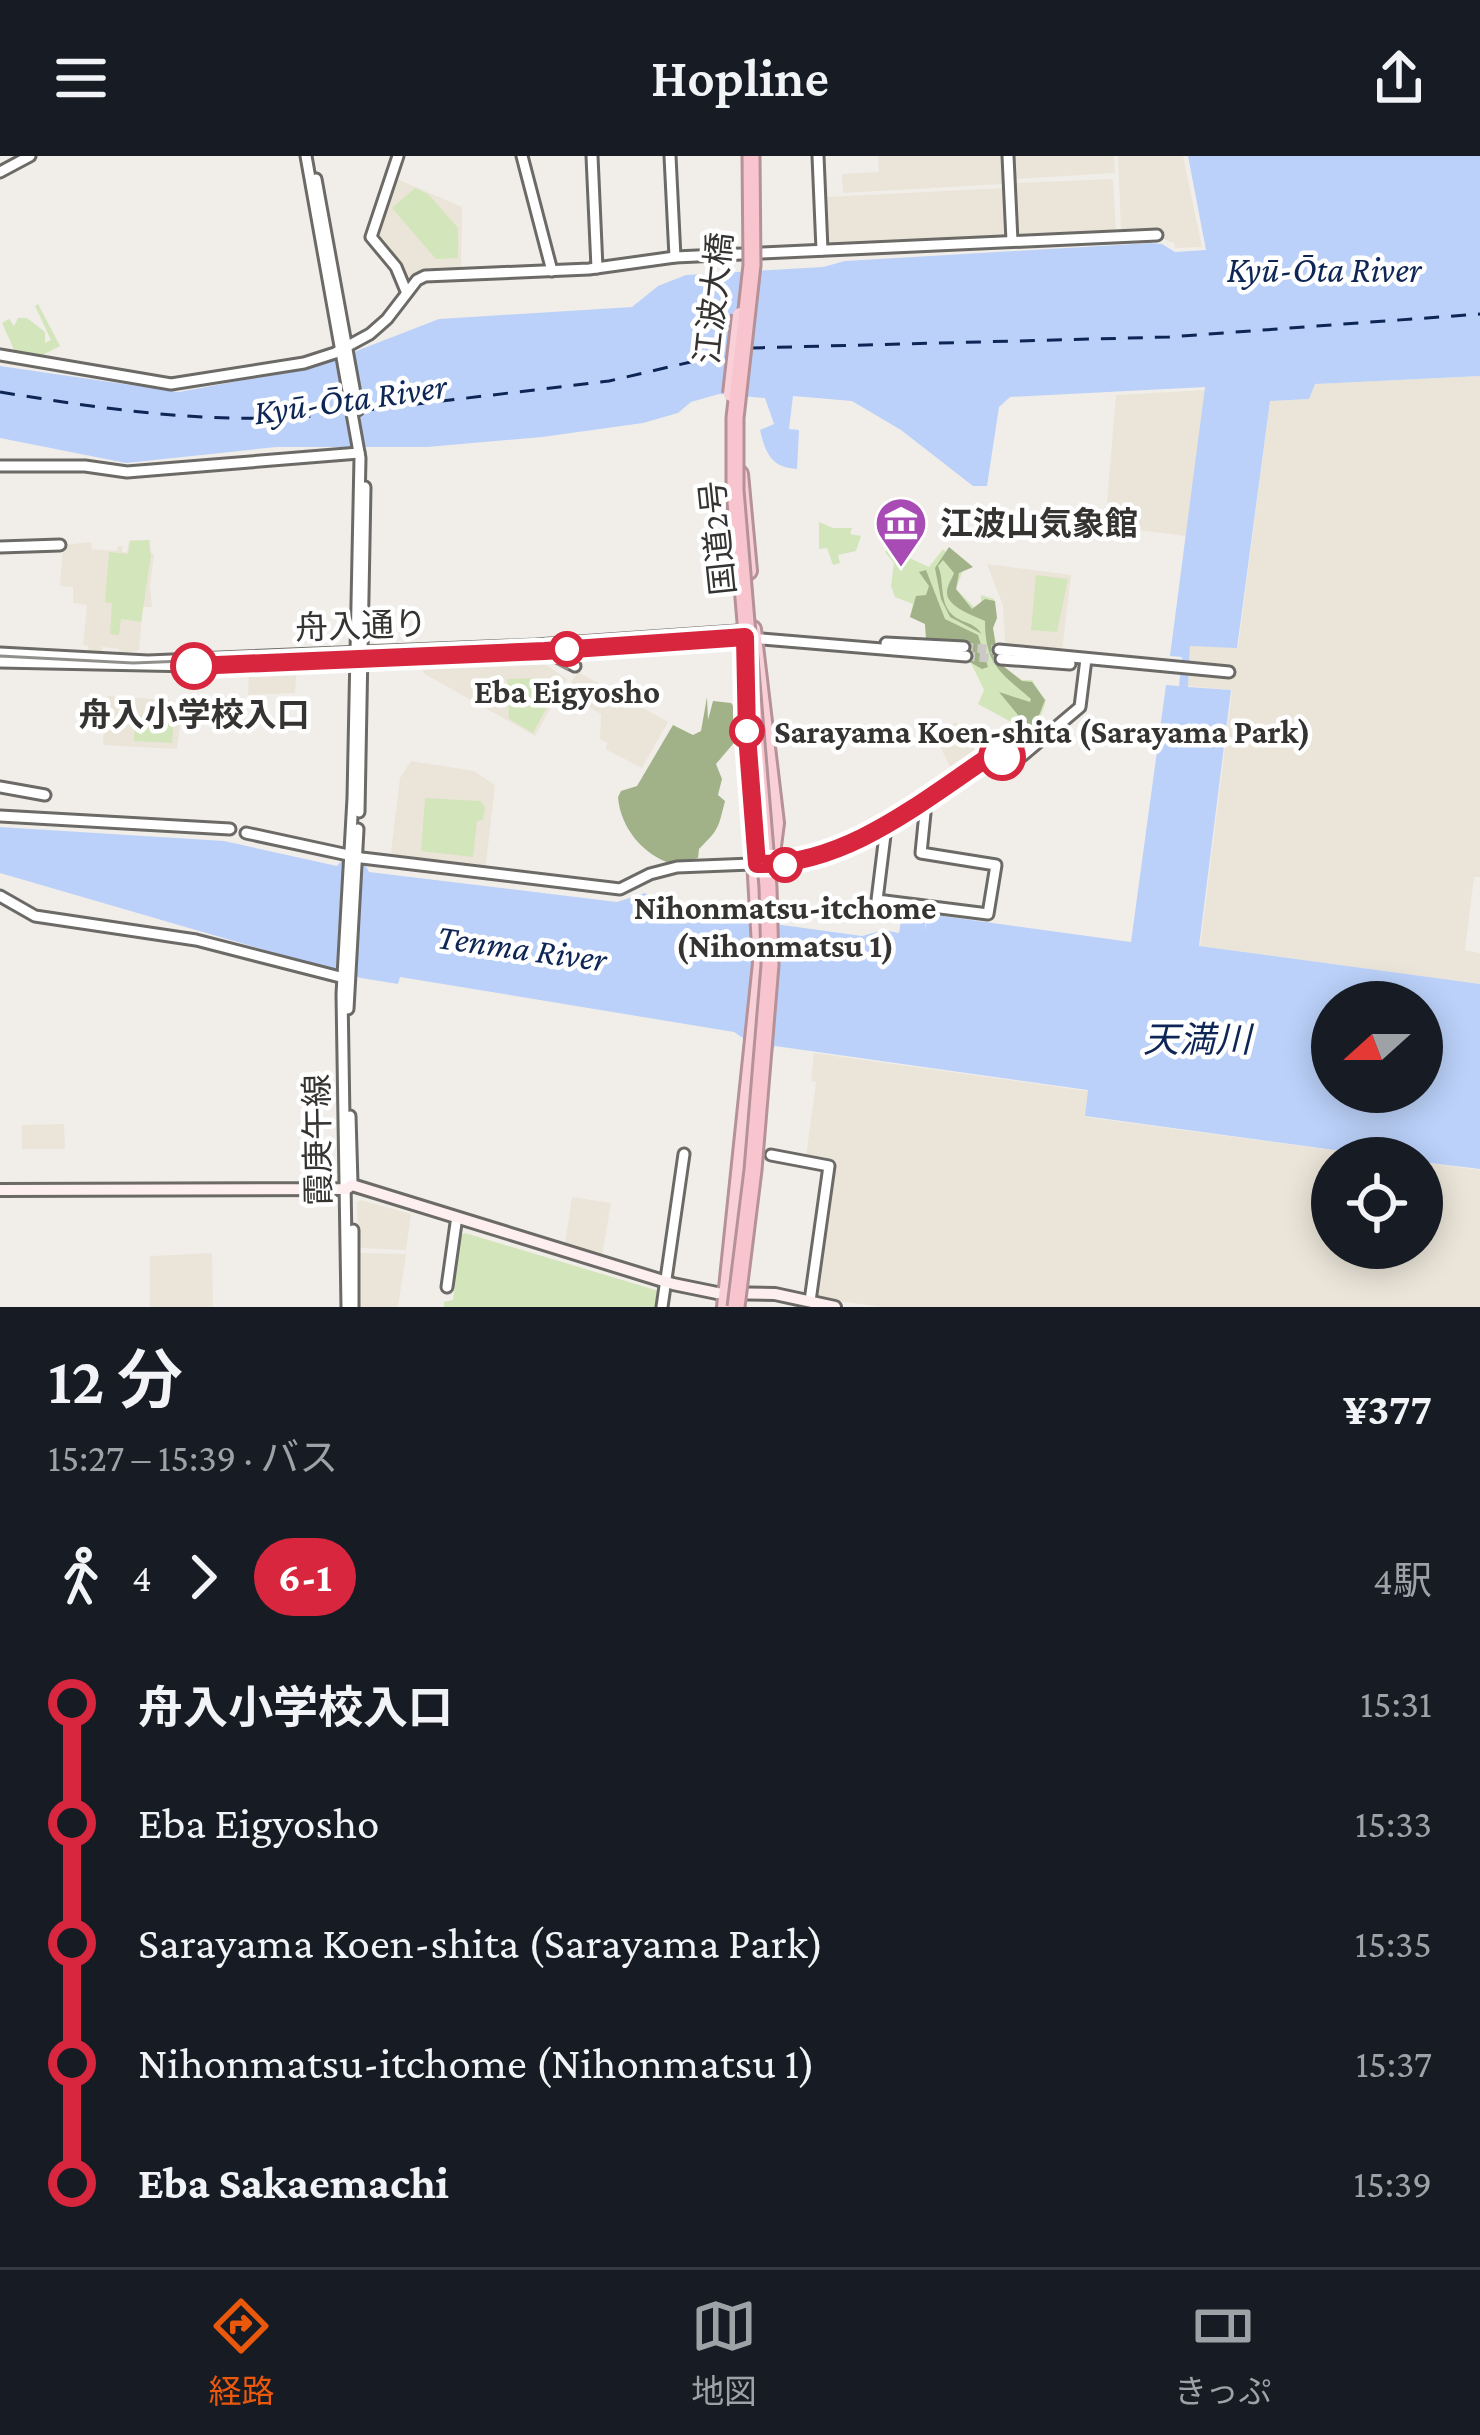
<!DOCTYPE html>
<html lang="ja">
<head>
<meta charset="utf-8">
<style>
  body { margin:0; font-family:"Crimson Pro","Noto Sans JP",serif; background:#20242c; color:#f1f3f6; height:100vh; display:flex; flex-direction:column; font-size:45px; white-space:nowrap }
  * { box-sizing:border-box; margin:0 }
  p { font-size:39px; color:#9ea1a6 }
  .icon { flex:none; width:66px; height:66px; fill:none; stroke:currentColor; stroke-width:2; stroke-linecap:round; stroke-linejoin:round }
  .map { position:relative; height:1151px; overflow:hidden }
  .details { display:flex; flex-direction:column; background:#171b24; flex:1 }
  .details>* { flex:none }
  .badge { padding:0 24px; border-radius:39px; font-size:42px; line-height:78px }
  .needle { width:78px; rotate:249deg }
  .tools { position:absolute; left:1311px; top:825px; display:grid; gap:24px }
  .tools a { display:grid; place-items:center; width:132px; height:132px; border-radius:50%; background:#171b24; box-shadow:0 6px 30px #0003; font-size:60px }
  .map>.badge { position:absolute; translate:-50% -50%; box-shadow:0 0 0 6px #fff }
  .legs { display:flex; align-items:center; gap:18px; height:132px; padding:0 48px; font-size:39px }
  .legs p { margin-inline-start:auto }
  .headline { display:flex; align-items:center; justify-content:space-between; height:204px; padding:0 48px }
  h1 { font-size:66px; font-weight:600; line-height:90px }
  ul { padding:0 48px; list-style:none }
  li { display:flex; align-items:center; gap:42px; height:120px; font-size:45px }
  li i { display:grid; place-items:center; width:18px; height:100%; margin:0 15px; background:currentColor }
  li i::after { content:''; width:30px; height:30px; margin:-15px; border:9px solid; border-radius:50%; background:#171b24 }
  li p { margin-inline-start:auto }
  li:first-child i { background:linear-gradient(#0000 50%,currentColor 0) }
  li:last-child i { background:linear-gradient(currentColor 50%,#0000 0) }
  header { display:flex; justify-content:space-between; align-items:center; height:156px; padding:0 48px; background:#171b24; font-size:54px; font-weight:600 }
  .dock { display:flex; justify-content:space-around; align-items:center; height:168px; border-top:3px solid #363941; background:#171b24; font-size:33px; color:#9ea1a6 }
  .dock a { display:grid; justify-items:center; gap:6px }
  .dock .on { color:#ea580c }
  .map>svg:first-child { display:block }
</style>
</head>
<body>
<header><svg class="icon" aria-label="menu" viewBox="0 0 24 24"><path d="M4 6h16M4 12h16M4 18h16"/></svg>Hopline<svg class="icon" aria-label="share" viewBox="0 0 24 24"><path d="M12 15V3M7 8l5-5 5 5M5 13v7h14v-7"/></svg></header>
<div class="map">
<svg width="1480" height="1151" viewBox="0 0 1480 1151">
  <rect width="100%" height="100%" fill="#f1eeea"/>
  <g fill="#ebe5d9">
    <polygon points="878,0 1003,0 1004,28 843,37 842,18 879,16"/>
    <polygon points="1014,0 1114,0 1115,17 1016,23"/>
    <polygon points="1118,0 1183,0 1202,91 1175,92 1174,87 1158,81 1157,74 1121,75"/>
    <polygon points="395,22 462,51 461,115 419,117 407,125 375,82"/>
    <polygon points="1113,23 1116,76 1017,79 1016,27"/>
    <polygon points="1004,32 1004,81 827,88 825,41"/>
    <polygon points="1480,220 1480,721 1474,721 1465,794 1480,797 1480,828 1200,790 1232,534 1188,530 1190,490 1238,491 1270,245 1309,243 1314,228"/>
    <polygon points="1205,234 1186,380 1105,370 1116,239"/>
    <polygon points="129,384 150,384 149,397 154,398 150,430 152,451 143,451 139,494 119,498 119,493 102,491 101,498 88,498 88,490 83,489 87,449 73,447 73,431 60,430 63,389 91,386 92,393 117,395 118,390 123,390 122,396 127,396"/>
    <polygon points="987,408 1071,419 1062,495 1010,491 1005,487 1003,450"/>
    <polygon points="535,501 567,523 535,580 423,517 425,505"/>
    <polygon points="297,510 295,537 248,539 249,512"/>
    <polygon points="578,516 668,566 642,612 605,593 608,587 600,583 601,558 563,538"/>
    <polygon points="106,540 183,545 177,593 103,589"/>
    <polygon points="956,566 979,600 953,617 934,578"/>
    <polygon points="411,605 474,615 495,629 485,716 390,704 400,622"/>
    <polygon points="814,897 1088,935 1085,961 1392,1002 1332,1002 1332,1092 1422,1092 1422,1006 1480,1014 1480,1151 882,1151 815,1142 832,1005 806,1001 816,926 811,925"/>
    <polygon points="64,968 65,993 22,993 22,969"/>
    <polygon points="572,1041 611,1047 602,1100 565,1088"/>
    <polygon points="361,1044 411,1058 406,1094 358,1092 357,1046"/>
    <polygon points="212,1097 213,1151 150,1151 150,1100"/>
    <polygon points="357,1097 406,1098 398,1151 358,1151"/>
  </g>
  <g fill="#d3e5ba">
    <polygon points="415,32 428,38 458,72 458,102 436,103 392,52"/>
    <polygon points="38,148 60,190 35,203 17,200 2,167 9,163 14,170 18,162 27,162 45,176 45,187 51,184 35,150"/>
    <polygon points="819,366 833,372 852,372 850,378 861,380 856,395 838,399 840,407 833,409 827,392 819,393"/>
    <polygon points="149,384 151,399 141,466 121,463 119,479 110,478 112,447 105,446 109,396 128,398 130,385"/>
    <polygon points="893,387 905,400 929,411 943,393 963,414 956,433 975,452 981,448 981,439 994,443 993,472 1001,509 1022,524 1032,524 1046,545 1034,580 1020,597 1014,595 1013,567 978,548 984,534 971,507 965,504 964,486 926,482 925,468 910,461 913,448 895,441 891,430 894,407 885,396"/>
    <polygon points="1036,419 1068,423 1057,476 1031,474"/>
    <polygon points="538,522 553,530 555,536 533,577 509,563 507,523"/>
    <polygon points="135,559 174,561 172,587 134,585"/>
    <polygon points="425,642 480,645 485,651 483,664 477,665 473,701 421,695"/>
    <polygon points="465,1077 659,1135 660,1151 444,1151 444,1146 453,1144 461,1079"/>
  </g>
  <g fill="#a1b288">
    <path d="M 949,391 L 973,411 L 959,417 L 956,433 L 972,453 L 985,443 L 995,445 L 997,462 L 993,472 L 998,506 L 1022,525 L 1032,526 L 1045,544 L 1029,585 L 1027,570 L 999,536 L 1030,546 L 1031,543 C 1001,517 985,509 985,465 C 975,460 946,451 947,436 C 947,429 952,423 954,417 L 943,404 L 938,410 C 945,425 938,449 955,461 C 966,468 973,466 982,478 L 950,461 L 941,443 L 935,412 Z"/>
    <polygon points="926,414 945,463 978,479 988,511 982,513 968,505 962,486 926,482 925,468 910,461 916,440 926,439 929,430 919,416"/>
    <path d="M 707,541 L 708,564 L 713,545 L 731,547 L 734,551 L 738,582 L 716,608 L 722,623 L 718,639 L 725,645 C 718,673 719,673 699,693 L 698,702 L 672,708 C 643,699 620,671 618,641 L 621,635 L 637,630 L 673,569 L 693,579 L 701,575 Z"/>
  </g>
  <path fill="#bbd1f9" fill-rule="evenodd" d="M 1188,0 L 1480,0 L 1480,220 L 1315,228 L 1309,243 L 1270,245 L 1237,492 L 1190,490 L 1188,531 L 1231,534 L 1199,790 L 1480,828 L 1480,1013 L 1422,1006 L 1422,1002 L 1394,1002 L 1085,960 L 1088,934 L 775,890 L 773,894 L 746,890 L 743,882 L 734,876 L 400,821 L 398,828 L 361,822 L 0,717 L 0,671 L 224,685 L 337,710 L 342,704 L 365,708 L 369,716 L 617,746 L 645,737 L 680,755 L 862,780 L 883,774 L 899,777 L 903,753 L 926,756 L 925,775 L 928,758 L 1131,786 L 1166,529 L 1179,530 L 1182,501 L 1170,500 L 1205,231 L 1010,241 L 999,251 L 987,330 L 973,330 L 901,274 L 852,245 L 793,240 L 789,273 L 799,274 L 797,313 C 771,312 765,296 760,274 L 774,268 L 765,242 L 719,238 L 691,246 L 678,257 L 643,267 L 542,281 L 427,291 L 276,291 L 126,307 L 0,282 L 0,210 L 179,236 L 315,211 L 439,163 L 632,151 L 658,130 L 686,119 L 823,111 L 845,105 L 1151,87 L 1162,88 L 1175,96 L 1206,94 ZM 1332,846 L 1422,846 L 1422,936 L 1332,936 Z"/>
  <g fill="none" stroke-linecap="round" stroke-linejoin="round">
    <g stroke="#0e2656" stroke-width="3" stroke-dasharray="15 12" stroke-linecap="butt">
      <polyline points="750,192 1169,181 1480,158"/>
      <path d="M 0,236 C 116,255 233,272 350,256"/>
      <polyline points="359,255 609,225 729,197"/>
    </g>
    <g stroke="#cbc9c5" stroke-width="9" stroke-dasharray="9 4.5" stroke-linecap="butt">
      <polyline points="964,491 999,494"/>
      <polyline points="966,500 1001,503"/>
    </g>
    <g stroke="#6c6a66" stroke-width="15">
      <g id="tertiary">
        <polyline points="306,0 360,302 353,642 342,838 347,1151"/>
        <polyline points="398,0 371,81 396,111 406,135"/>
        <polyline points="522,0 552,115"/>
        <polyline points="592,0 597,112"/>
        <polyline points="670,0 675,101"/>
        <polyline points="818,0 822,94"/>
        <polyline points="1008,0 1012,85"/>
        <polyline points="0,16 30,0"/>
        <polyline points="316,23 358,254"/>
        <polyline points="0,199 171,228 304,207 335,197 370,178 387,163 417,124 425,120 589,113 675,101 1157,79"/>
        <polyline points="0,310 85,310 127,316 359,297"/>
        <polyline points="0,391 60,389"/>
        <polyline points="886,487 964,491"/>
        <polyline points="999,494 1229,516"/>
        <polyline points="548,496 575,510"/>
        <polyline points="0,497 148,505 536,489 738,475"/>
        <polyline points="1001,503 1070,508"/>
        <polyline points="0,506 194,510 520,496 737,481 966,500"/>
        <polyline points="0,631 45,639"/>
        <polyline points="359,656 365,331"/>
        <polyline points="0,660 230,673"/>
        <polyline points="886,671 877,744 988,758 996,709 921,697 925,657 921,646"/>
        <polyline points="246,677 362,702 620,733 650,718 677,711 799,706 886,671 984,604 1022,600 1080,551 1086,503"/>
        <polyline points="0,740 35,760 196,784 344,822"/>
        <polyline points="348,853 358,673"/>
        <polyline points="350,960 352,1027"/>
        <polyline points="771,999 829,1010 810,1145"/>
        <polyline points="353,1074 353,1151"/>
        <polyline points="447,1131 456,1067"/>
        <polyline points="662,1151 684,998"/>
      </g>
    </g>
    <g stroke="#6c6a66" stroke-width="16">
      <polyline id="secondary" points="0,1034 346,1033 352,1029 673,1128 717,1137 775,1138 835,1151"/>
    </g>
    <g stroke="#b49297" stroke-width="20">
      <g id="trunk">
        <polyline points="740,318 749,415"/>
        <polyline points="753,473 776,667 770,713"/>
        <polyline points="725,1151 761,807 746,547"/>
      </g>
    </g>
    <use href="#tertiary" stroke="#fff" stroke-width="9"/>
    <use href="#secondary" stroke="#fdeef0" stroke-width="10"/>
    <use href="#trunk" stroke="#fad0d8" stroke-width="14"/>
    <polyline stroke="#918f8c" stroke-width="3" points="0,500 133,507 517,492 537,497 567,513"/>
    <g stroke="#b49297" stroke-width="20" stroke-linecap="butt">
      <polyline id="trunk-bridge" points="731,238 740,159"/>
    </g>
    <g stroke="#b49297" stroke-width="21" stroke-linecap="butt">
      <polyline id="motorway-bridge" points="736,1151 753,1014 770,809 768,731 735,334 735,262 752,109 751,0"/>
    </g>
    <use href="#trunk-bridge" stroke="#fad0d8" stroke-width="14"/>
    <use href="#motorway-bridge" stroke="#f8c5ce" stroke-width="15"/>
  </g>
  <g fill="none" stroke-linecap="round" stroke-linejoin="round">
    <g stroke="#fff" stroke-width="27">
      <path id="line-1" d="M 194,510 L 545,495 L 745,481 L 747,579 L 757,708 C 842,710 916,650 984,604 L 1002,601"/>
    </g>
    <use href="#line-1" stroke="#d7263d" stroke-width="18"/>
  </g>
  <defs>
    <g id="museum-pin" transform="scale(2.7)"><path d="M0 17L-7.5 6A9.5 9.5 0 1 1 7.5 6Z" fill="#a84bb5" stroke="#fff"/><path d="M0-6L6-3V-2H-6V-3ZM-5-1h2V3h-2ZM-1-1h2V3h-2ZM3-1h2V3H3ZM-6 4H6V6H-6Z" fill="#fff"/></g>
  </defs>
  <g fill-rule="evenodd">
    <use href="#museum-pin" x="901" y="367"/>
  </g>
  <g fill="#fff" stroke="#d7263d" stroke-width="6">
    <circle cx="567" cy="493" r="15"/>
    <circle cx="194" cy="510" r="21"/>
    <circle cx="747" cy="575" r="15"/>
    <circle cx="1002" cy="601" r="21"/>
    <circle cx="785" cy="709" r="15"/>
  </g>
  <g text-anchor="middle" stroke-width="9" stroke-linejoin="round" paint-order="stroke">
    <g font-size="33" fill="#353432" stroke="#fff">
      <text transform="translate(713 142) rotate(-84)" y="12">江波大橋</text>
      <text transform="translate(717 382) rotate(-96)" y="12">国道2号</text>
      <text transform="translate(361 469) rotate(-2)" y="12">舟入通り</text>
      <text transform="translate(317 984) rotate(-91)" y="12">霞庚午線</text>
    </g>
    <g font-size="33" font-weight="bold" fill="#353432" stroke="#fff" text-anchor="start">
      <text x="940" y="379">江波山気象館</text>
    </g>
    <g font-size="33" font-weight="bold" fill="#353432" stroke="#fff">
      <text x="567" y="547">Eba Eigyosho</text>
      <text x="194" y="570">舟入小学校入口</text>
      <text x="774" y="587" text-anchor="start">Sarayama Koen-shita (Sarayama Park)</text>
      <text x="785" y="763">Nihonmatsu-itchome<tspan x="785" dy="38">(Nihonmatsu 1)</tspan></text>
    </g>
    <g font-size="36" font-style="italic" fill="#0e2656" stroke="#fff">
      <text x="1324" y="126">Kyū-Ōta River</text>
      <text transform="translate(350 242) rotate(-8)" y="13">Kyū-Ōta River</text>
      <text transform="translate(522 791) rotate(8)" y="13">Tenma River</text>
      <text x="1197" y="896">天満川</text>
    </g>
  </g>
</svg>
<div class="tools">
<a><svg class="needle" viewBox="-14 -14 28 28"><path d="M0-13l5 13h-10z" fill="#e53935"/><path d="M0 13l5-13h-10z" fill="#9ea1a6"/></svg></a>
<a><svg class="icon" aria-label="locate" viewBox="0 0 24 24"><circle cx="12" cy="12" r="6"/><path d="M12 2v4M12 18v4M2 12h4M18 12h4"/></svg></a>
</div>
</div>
<section class="details">
<div class="headline"><div><h1>12 分</h1><p>15:27 – 15:39 · バス</p></div><b>¥377</b></div>
<div class="legs"><svg class="icon" aria-label="walk" viewBox="0 0 24 24"><circle cx="13" cy="4" r="2"/><path d="M13 8l-2 6 4 7M11 14l-3 7M7 12l3-4h3l4 4"/></svg>4<svg class="icon" aria-label="forward" viewBox="0 0 24 24"><path d="M9 5l7 7-7 7"/></svg><b class="badge" style="background:#d7263d;color:#fff">6-1</b><p>4駅</p></div>
<ul>
<li><i style="color:#d7263d"></i><b>舟入小学校入口</b><p>15:31</p></li>
<li><i style="color:#d7263d"></i><span>Eba Eigyosho</span><p>15:33</p></li>
<li><i style="color:#d7263d"></i><span>Sarayama Koen-shita (Sarayama Park)</span><p>15:35</p></li>
<li><i style="color:#d7263d"></i><span>Nihonmatsu-itchome (Nihonmatsu 1)</span><p>15:37</p></li>
<li><i style="color:#d7263d"></i><b>Eba Sakaemachi</b><p>15:39</p></li>
</ul>
</section>
<nav class="dock">
<a class="on"><svg class="icon" aria-label="directions" viewBox="0 0 24 24"><path d="M12 3l9 9-9 9-9-9zM9 14v-3h6M13 9l2 2-2 2"/></svg>経路</a>
<a><svg class="icon" aria-label="map" viewBox="0 0 24 24"><path d="M3 6l6-2 6 2 6-2v14l-6 2-6-2-6 2zM9 4v14M15 6v14"/></svg>地図</a>
<a><svg class="icon" aria-label="tickets" viewBox="0 0 24 24"><path d="M3 7h18v10H3zM15 7v10"/></svg>きっぷ</a>
</nav>
</body>
</html>
